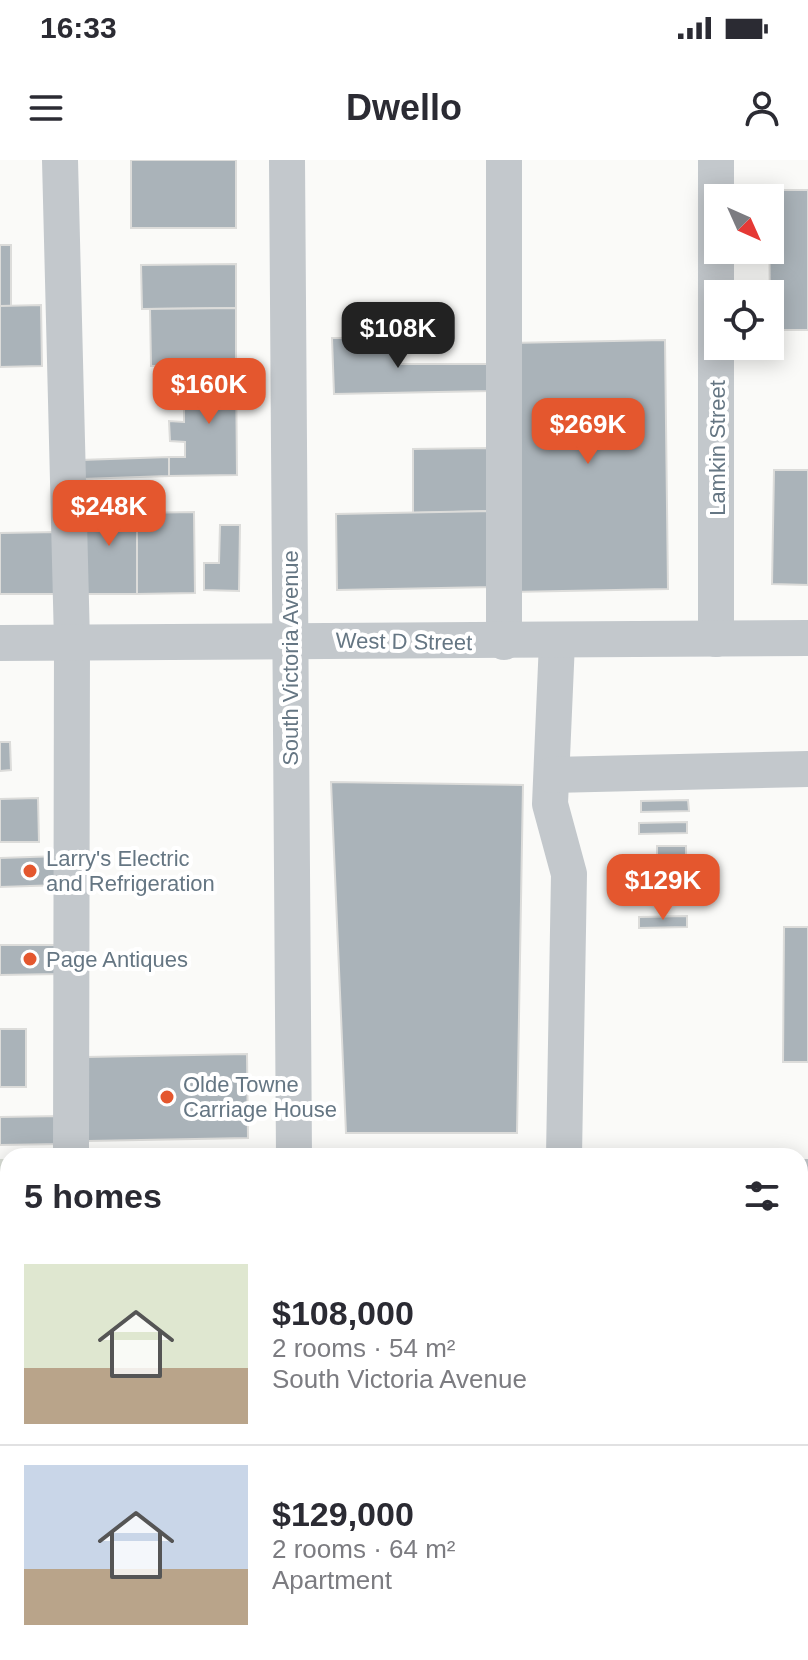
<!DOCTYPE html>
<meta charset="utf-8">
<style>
:root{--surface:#fff;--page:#f2f2f3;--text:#2b2b33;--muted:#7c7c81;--line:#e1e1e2;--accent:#e4572e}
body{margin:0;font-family:Arial,sans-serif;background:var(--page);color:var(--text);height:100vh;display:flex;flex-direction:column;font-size:30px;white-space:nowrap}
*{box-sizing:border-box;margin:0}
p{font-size:26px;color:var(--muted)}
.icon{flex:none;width:44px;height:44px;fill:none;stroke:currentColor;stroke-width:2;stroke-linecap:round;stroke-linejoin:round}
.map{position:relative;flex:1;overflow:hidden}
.side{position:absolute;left:0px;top:988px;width:808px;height:512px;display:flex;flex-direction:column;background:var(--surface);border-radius:24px 24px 0 0;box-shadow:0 4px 20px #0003}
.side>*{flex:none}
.needle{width:52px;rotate:135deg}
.fabs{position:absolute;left:704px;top:24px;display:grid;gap:16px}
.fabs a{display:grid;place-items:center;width:80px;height:80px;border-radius:0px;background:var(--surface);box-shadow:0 4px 20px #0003;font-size:40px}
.price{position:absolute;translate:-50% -68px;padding:0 18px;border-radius:16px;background:var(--accent);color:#fff;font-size:26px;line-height:52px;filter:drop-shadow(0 2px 4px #0008)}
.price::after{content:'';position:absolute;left:50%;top:48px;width:24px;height:18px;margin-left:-12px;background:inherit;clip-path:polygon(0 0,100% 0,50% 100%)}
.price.active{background:#222;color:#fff}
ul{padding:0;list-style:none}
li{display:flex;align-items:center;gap:24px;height:200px;padding:0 24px}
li+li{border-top:2px solid var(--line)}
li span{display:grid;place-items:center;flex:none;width:224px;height:160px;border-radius:0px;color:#555}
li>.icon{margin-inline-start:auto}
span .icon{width:96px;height:96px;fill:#fffc;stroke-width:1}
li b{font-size:34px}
h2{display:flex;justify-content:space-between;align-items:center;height:96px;padding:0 24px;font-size:34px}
.status{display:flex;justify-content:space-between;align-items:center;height:56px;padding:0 40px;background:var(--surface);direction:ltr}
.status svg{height:22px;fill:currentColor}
header{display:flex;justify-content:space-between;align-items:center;height:104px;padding:0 24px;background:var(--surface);font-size:36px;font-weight:700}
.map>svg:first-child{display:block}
</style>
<div class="status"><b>16:33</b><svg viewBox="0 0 49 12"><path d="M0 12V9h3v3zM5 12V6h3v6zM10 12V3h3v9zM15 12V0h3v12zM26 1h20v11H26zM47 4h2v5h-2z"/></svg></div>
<header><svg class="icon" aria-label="menu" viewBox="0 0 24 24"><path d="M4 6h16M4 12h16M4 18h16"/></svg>Dwello<svg class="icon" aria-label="person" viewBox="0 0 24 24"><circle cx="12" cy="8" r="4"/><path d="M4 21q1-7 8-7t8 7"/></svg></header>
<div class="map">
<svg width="808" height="1500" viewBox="0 0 808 1500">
<rect width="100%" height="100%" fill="#fafaf8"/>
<!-- green -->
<g fill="#dadfd7">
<rect x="0" y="999" width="8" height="230"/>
<polygon points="800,1065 808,1065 808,1288 800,1293"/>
</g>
<!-- water -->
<polygon fill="#bbc7cb" points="800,1133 808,1134 808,1282 800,1286"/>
<!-- building -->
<g fill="#aab3b9" stroke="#dcdcda" stroke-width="2">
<rect x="131" y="0" width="105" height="68"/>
<polygon points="769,30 808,30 808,170 770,170"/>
<rect x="0" y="85" width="11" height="61"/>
<polygon points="236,104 236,148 142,149 141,105"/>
<polygon points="41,145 42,206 0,207 0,146"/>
<polygon points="236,148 236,205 151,206 150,149"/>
<polygon points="332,178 401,178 401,204 490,204 490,231 334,234"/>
<polygon points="665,180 668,429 511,432 508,183"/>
<polygon points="194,205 236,205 237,315 169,316 169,297 185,297 185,282 170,281 169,261 184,262 184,249 195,249"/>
<polygon points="491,288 492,351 413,353 413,289"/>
<polygon points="169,297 169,316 81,319 80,300"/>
<polygon points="774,310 808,310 808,425 772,424"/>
<polygon points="137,342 137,434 82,434 81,344"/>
<polygon points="492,351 493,427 337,430 336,354"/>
<polygon points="194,352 195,433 137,434 137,353"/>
<polygon points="220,365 240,365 239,431 204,430 204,403 219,403"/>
<polygon points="58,372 58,434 0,434 0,373"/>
<polygon points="0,582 10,582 11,610 0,611"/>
<polygon points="331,622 523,625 517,973 346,973"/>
<polygon points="38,638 39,682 0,682 0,639"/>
<polygon points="688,640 689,651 641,652 641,641"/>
<polygon points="687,662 687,673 639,674 639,663"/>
<rect x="657" y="686" width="29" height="11"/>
<polygon points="60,696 61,725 0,727 0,698"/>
<polygon points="687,708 687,719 640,720 640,709"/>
<polygon points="687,732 687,743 640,744 639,733"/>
<polygon points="687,756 687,767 639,768 639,757"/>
<polygon points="784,767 808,767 808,902 783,902"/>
<polygon points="0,785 60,785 58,814 0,815"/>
<rect x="0" y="869" width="26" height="58"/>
<polygon points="247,894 248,978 88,981 86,897"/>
<polygon points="62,956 62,984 0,985 0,957"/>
<rect x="0" y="1140" width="8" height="81"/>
<rect x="0" y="1316" width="8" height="45"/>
<rect x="800" y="1342" width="8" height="52"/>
<polygon points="8,1384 8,1438 0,1446 0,1393"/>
<polygon points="8,1450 8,1492 91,1492 88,1496 92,1500 0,1500 0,1459"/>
<polygon points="386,1492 516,1492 524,1500 378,1500"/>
</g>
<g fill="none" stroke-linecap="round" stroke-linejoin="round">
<!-- minor -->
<g stroke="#c3c8cc" stroke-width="36">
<polyline points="60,0 72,482 71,996"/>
<polyline points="287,0 294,996"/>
<polyline points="716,479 716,0"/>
<polyline points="504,482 504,0"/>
<polyline points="557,482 550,644 569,714 564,996"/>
<polyline points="0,483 808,478"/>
<polyline points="552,615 808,609"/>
<polyline points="800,1017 808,1017"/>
<polyline points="573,1492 582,1500"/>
<polyline points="293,1500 293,1492"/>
<polyline points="373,1500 381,1492"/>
</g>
</g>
<!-- markers -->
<g fill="#e4572e" stroke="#fff" stroke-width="3">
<circle cx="30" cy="711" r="8"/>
<circle cx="30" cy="799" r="8"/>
<circle cx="167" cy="937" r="8"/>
</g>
<g text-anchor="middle" stroke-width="8" stroke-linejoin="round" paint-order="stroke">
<!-- street labels -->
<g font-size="22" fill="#657683" stroke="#fff">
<text transform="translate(717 288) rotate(-90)" y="8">Lamkin Street</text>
<text transform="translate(404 481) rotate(1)" y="8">West D Street</text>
<text transform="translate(290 498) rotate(-90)" y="8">South Victoria Avenue</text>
</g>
<!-- poi labels -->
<g font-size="22" fill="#657683" stroke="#fff" text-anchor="start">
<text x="46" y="706">Larry's Electric<tspan x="46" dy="25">and Refrigeration</tspan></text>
<text x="46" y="807">Page Antiques</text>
<text x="183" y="932">Olde Towne<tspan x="183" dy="25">Carriage House</tspan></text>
</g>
</g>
</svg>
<div class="fabs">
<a><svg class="needle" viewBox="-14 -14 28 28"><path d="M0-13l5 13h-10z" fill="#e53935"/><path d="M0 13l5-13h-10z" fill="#7c7c81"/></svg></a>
<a><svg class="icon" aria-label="locate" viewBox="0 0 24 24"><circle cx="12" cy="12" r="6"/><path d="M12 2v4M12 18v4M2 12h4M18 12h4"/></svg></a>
</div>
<b class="price active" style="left:398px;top:210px">$108K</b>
<b class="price" style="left:209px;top:266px">$160K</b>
<b class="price" style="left:588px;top:306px">$269K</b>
<b class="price" style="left:109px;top:388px">$248K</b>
<b class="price" style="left:663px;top:762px">$129K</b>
<section class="side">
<h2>5 homes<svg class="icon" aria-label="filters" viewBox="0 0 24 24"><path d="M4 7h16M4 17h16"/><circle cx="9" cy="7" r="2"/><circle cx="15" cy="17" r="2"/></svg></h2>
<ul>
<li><span style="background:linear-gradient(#dfe7d0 65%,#b9a48a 0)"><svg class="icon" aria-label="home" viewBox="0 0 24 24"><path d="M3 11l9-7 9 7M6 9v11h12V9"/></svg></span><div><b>$108,000</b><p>2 rooms · 54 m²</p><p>South Victoria Avenue</p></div></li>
<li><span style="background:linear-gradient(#c9d6e8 65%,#b9a48a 0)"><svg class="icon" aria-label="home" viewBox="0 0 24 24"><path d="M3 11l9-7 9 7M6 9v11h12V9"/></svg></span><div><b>$129,000</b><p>2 rooms · 64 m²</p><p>Apartment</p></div></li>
</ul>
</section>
</div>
